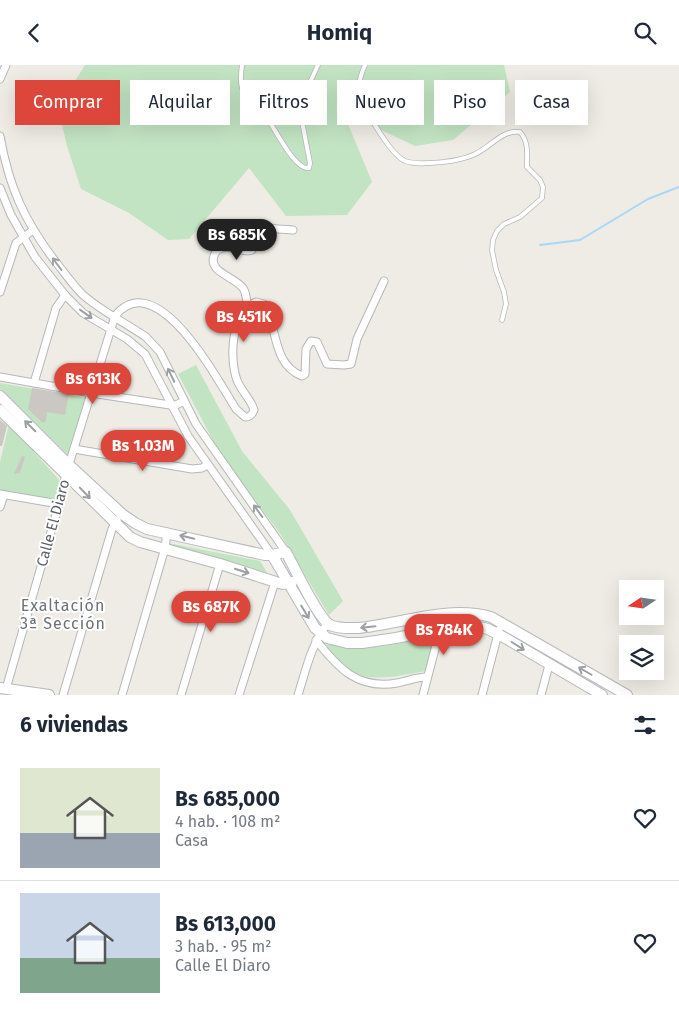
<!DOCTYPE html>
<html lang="es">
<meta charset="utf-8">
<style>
:root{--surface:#fff;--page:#f2f2f3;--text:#1f2937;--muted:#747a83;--line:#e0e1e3;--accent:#dd473b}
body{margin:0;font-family:"Fira Sans",sans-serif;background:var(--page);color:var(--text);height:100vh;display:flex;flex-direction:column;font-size:19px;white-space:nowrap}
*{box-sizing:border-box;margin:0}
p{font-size:16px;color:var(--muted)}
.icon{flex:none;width:28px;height:28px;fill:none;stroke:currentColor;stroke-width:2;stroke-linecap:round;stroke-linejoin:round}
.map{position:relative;height:630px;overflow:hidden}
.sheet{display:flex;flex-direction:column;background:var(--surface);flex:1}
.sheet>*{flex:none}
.top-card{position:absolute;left:15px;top:15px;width:650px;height:45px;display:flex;gap:10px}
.needle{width:32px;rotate:257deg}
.tools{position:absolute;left:619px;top:515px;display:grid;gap:10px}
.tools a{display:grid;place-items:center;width:45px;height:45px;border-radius:0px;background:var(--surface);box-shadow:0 5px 20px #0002;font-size:25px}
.price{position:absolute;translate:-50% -42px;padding:0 11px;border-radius:18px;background:var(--accent);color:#fff;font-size:16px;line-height:32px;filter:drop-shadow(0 1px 2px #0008)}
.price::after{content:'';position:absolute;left:50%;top:30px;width:15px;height:11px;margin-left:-8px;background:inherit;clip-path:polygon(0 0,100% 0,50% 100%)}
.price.selected{background:#222;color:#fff}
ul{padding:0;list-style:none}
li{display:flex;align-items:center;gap:15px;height:125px;padding:0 20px}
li+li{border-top:1px solid var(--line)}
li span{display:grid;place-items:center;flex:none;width:140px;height:100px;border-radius:0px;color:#555}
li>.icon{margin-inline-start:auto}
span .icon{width:60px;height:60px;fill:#fffc;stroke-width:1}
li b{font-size:21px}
h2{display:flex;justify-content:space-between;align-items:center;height:60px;padding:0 20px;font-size:21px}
.pill{padding:0 18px;border-radius:0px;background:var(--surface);box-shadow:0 5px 20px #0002;font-size:18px;line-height:45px}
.pill.selected{background:var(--accent);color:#fff}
header{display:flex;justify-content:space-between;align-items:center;height:65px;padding:0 20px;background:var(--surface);font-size:22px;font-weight:700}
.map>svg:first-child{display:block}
</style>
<header><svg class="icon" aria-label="back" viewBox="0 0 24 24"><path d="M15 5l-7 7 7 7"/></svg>Homiq<svg class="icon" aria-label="search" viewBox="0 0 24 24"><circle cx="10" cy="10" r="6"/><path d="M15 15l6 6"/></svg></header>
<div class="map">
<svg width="679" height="630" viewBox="0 0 679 630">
<rect width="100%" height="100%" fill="#eeece4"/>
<!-- green -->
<g fill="#c3e4c3">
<polygon points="85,0 504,0 510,27 453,75 415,81 343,47 372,117 347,150 286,151 249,103 189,174 168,175 129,148 81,124 67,81 58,43"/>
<polygon points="196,300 242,386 290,445 343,536 329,550 281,470 219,387 178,309"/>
<polygon points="0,318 87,333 69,391 0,324"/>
<polygon points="9,359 62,418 57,434 54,436 0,426 0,397"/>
<polygon points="168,478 260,496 271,514 168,483"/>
<path d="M434,572L427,606C385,613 351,624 326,579L355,584L385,581Z"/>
</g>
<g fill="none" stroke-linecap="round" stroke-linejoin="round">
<!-- stream -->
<polyline stroke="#a9d7f9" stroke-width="2" points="540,180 580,175 648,134 679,122"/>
</g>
<!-- building -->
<g fill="#cbc8c4">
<polygon points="32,323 69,329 65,350 47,347 46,356 43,358 28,344"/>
<polygon points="0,355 7,361 2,381 0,381"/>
<polygon points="22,391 25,392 20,408 14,409"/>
</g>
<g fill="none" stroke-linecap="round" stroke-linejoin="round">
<!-- lane casing -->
<g stroke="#b5b7ba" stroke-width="5.5">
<g id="lane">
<path d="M242,0C241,7 240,16 242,23C246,34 256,41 264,49C274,60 294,106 309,103L310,98L301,51V37L318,0"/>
<path d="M365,0C362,7 359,14 359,22C359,38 390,89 405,96C416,100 431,98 443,97C452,96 464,94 473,90C489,84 502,64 520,67C529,77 527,90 527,102L540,115L543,122L542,133L520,152L504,159L497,166L493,175L492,185L496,205L504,227L506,239L502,255"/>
</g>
</g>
<!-- street casing -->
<g stroke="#b5b7ba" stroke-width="9">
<g id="street">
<polyline points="0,14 6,0"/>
<path d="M0,71C9,122 24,155 55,196C64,207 72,219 82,229C98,244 127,259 146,272L160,287L196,359L286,487"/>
<polyline points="0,123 11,150 35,192 65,230 83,248 127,274 145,289 188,371 272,490"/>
<polyline points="0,227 16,178 33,165"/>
<path d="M248,242C246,236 247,229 243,223C235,212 208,207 214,191C215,187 218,184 222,183C232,179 242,189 252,185L254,181L252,175L237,170L235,167V163L238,161L293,165"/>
<polyline points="0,312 91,328 170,340 176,340 184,336"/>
<polyline points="34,318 56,243 65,230"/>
<polyline points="74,384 192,404 202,403 207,400"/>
<polyline points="0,429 59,439"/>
<polyline points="0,442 4,430"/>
<path d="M316,575C338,603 358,625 397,618C407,616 417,612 427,612"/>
<path d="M6,624L59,439L66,409L115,251C157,199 218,316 236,344L245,352C250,352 252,350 254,345C251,334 241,326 237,315C229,293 231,247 256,237L264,239C278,263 272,299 302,311L305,309L306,284L311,276L317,277L327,299L344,300L351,299L357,274L384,216"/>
<polyline points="63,630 112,464 117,455"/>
<polyline points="122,630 165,483 167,467"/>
<polyline points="181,630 220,499"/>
<polyline points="239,630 275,517"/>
<path d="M298,630C306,605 311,579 328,558"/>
<polyline points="423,630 440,565 439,550"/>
<polyline points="482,630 499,565"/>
<polyline points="541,630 549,600"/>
</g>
</g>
<!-- secondary casing -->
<g stroke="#b6b9bd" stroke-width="12">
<g id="secondary">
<path d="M0,331L69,400L122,449L135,458L147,464L265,490H272L286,487C294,502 318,553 330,560C338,564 349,563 358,563C401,559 447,540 491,552L627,630"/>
<polyline points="0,345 130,472 140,477 220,499 279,518 284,519 292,517"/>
<polyline points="272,490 315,563 327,573 347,578 362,578 396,573 455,561 479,562 488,564 507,574 602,630"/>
<polyline points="0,623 49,630"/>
</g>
</g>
<!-- lane -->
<use href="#lane" stroke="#fff" stroke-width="4"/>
<!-- street -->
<use href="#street" stroke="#fff" stroke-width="7"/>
<!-- secondary -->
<use href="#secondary" stroke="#fff" stroke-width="10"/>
</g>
<!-- one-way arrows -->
<defs><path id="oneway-shaft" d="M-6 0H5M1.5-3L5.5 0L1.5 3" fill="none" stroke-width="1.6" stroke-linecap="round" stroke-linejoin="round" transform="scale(1.25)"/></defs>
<g stroke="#9da0a2">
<use href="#oneway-shaft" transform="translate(57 199) rotate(-127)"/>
<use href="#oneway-shaft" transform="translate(86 249) rotate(36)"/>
<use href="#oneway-shaft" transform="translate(171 310) rotate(-116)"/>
<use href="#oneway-shaft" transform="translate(30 361) rotate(-135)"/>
<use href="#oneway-shaft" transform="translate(85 428) rotate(46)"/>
<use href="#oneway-shaft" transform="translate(258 446) rotate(-126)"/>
<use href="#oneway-shaft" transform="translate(187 472) rotate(-167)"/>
<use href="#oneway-shaft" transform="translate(242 506) rotate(18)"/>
<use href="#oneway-shaft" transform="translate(305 547) rotate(59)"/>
<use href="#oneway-shaft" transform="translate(368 562) rotate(174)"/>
<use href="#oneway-shaft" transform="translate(518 581) rotate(32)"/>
<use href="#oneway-shaft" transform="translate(585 606) rotate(-150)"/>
</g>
<g text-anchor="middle" stroke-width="4" stroke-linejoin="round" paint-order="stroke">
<!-- street labels -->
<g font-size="15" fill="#5c6064" stroke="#fff">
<text transform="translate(53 458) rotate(-75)" y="5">Calle El Diaro</text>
</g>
<!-- neighbourhood labels -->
<g font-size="16" letter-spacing="1" fill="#6d7276" stroke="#fff">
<text x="63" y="546">Exaltación<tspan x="63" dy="18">3ª Sección</tspan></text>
</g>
</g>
</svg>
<div class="tools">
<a><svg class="needle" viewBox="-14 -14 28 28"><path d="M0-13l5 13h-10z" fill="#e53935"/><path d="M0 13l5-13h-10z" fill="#747a83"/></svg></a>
<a><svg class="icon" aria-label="layers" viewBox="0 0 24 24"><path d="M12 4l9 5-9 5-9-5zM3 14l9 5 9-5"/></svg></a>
</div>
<b class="price selected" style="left:237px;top:196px">Bs 685K</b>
<b class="price" style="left:244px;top:278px">Bs 451K</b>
<b class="price" style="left:93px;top:340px">Bs 613K</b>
<b class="price" style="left:143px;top:407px">Bs 1.03M</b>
<b class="price" style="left:211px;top:568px">Bs 687K</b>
<b class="price" style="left:444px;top:591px">Bs 784K</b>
<div class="top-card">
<a class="pill selected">Comprar</a>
<a class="pill">Alquilar</a>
<a class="pill">Filtros</a>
<a class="pill">Nuevo</a>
<a class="pill">Piso</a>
<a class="pill">Casa</a>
</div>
</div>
<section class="sheet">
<h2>6 viviendas<svg class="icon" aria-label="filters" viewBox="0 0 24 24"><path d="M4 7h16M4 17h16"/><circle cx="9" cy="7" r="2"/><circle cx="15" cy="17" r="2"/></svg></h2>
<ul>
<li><span style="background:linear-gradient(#dfe7d0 65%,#9aa5b1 0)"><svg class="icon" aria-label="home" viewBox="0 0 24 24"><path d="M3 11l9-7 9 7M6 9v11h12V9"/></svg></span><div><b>Bs 685,000</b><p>4 hab. · 108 m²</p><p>Casa</p></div><svg class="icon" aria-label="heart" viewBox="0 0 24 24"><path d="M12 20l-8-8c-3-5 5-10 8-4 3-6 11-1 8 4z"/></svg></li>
<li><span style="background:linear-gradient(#c9d6e8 65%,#7fa58c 0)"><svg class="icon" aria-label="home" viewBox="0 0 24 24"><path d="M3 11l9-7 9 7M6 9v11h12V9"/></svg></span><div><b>Bs 613,000</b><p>3 hab. · 95 m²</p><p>Calle El Diaro</p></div><svg class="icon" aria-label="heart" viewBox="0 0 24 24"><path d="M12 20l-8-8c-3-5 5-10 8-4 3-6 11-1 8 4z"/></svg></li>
</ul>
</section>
